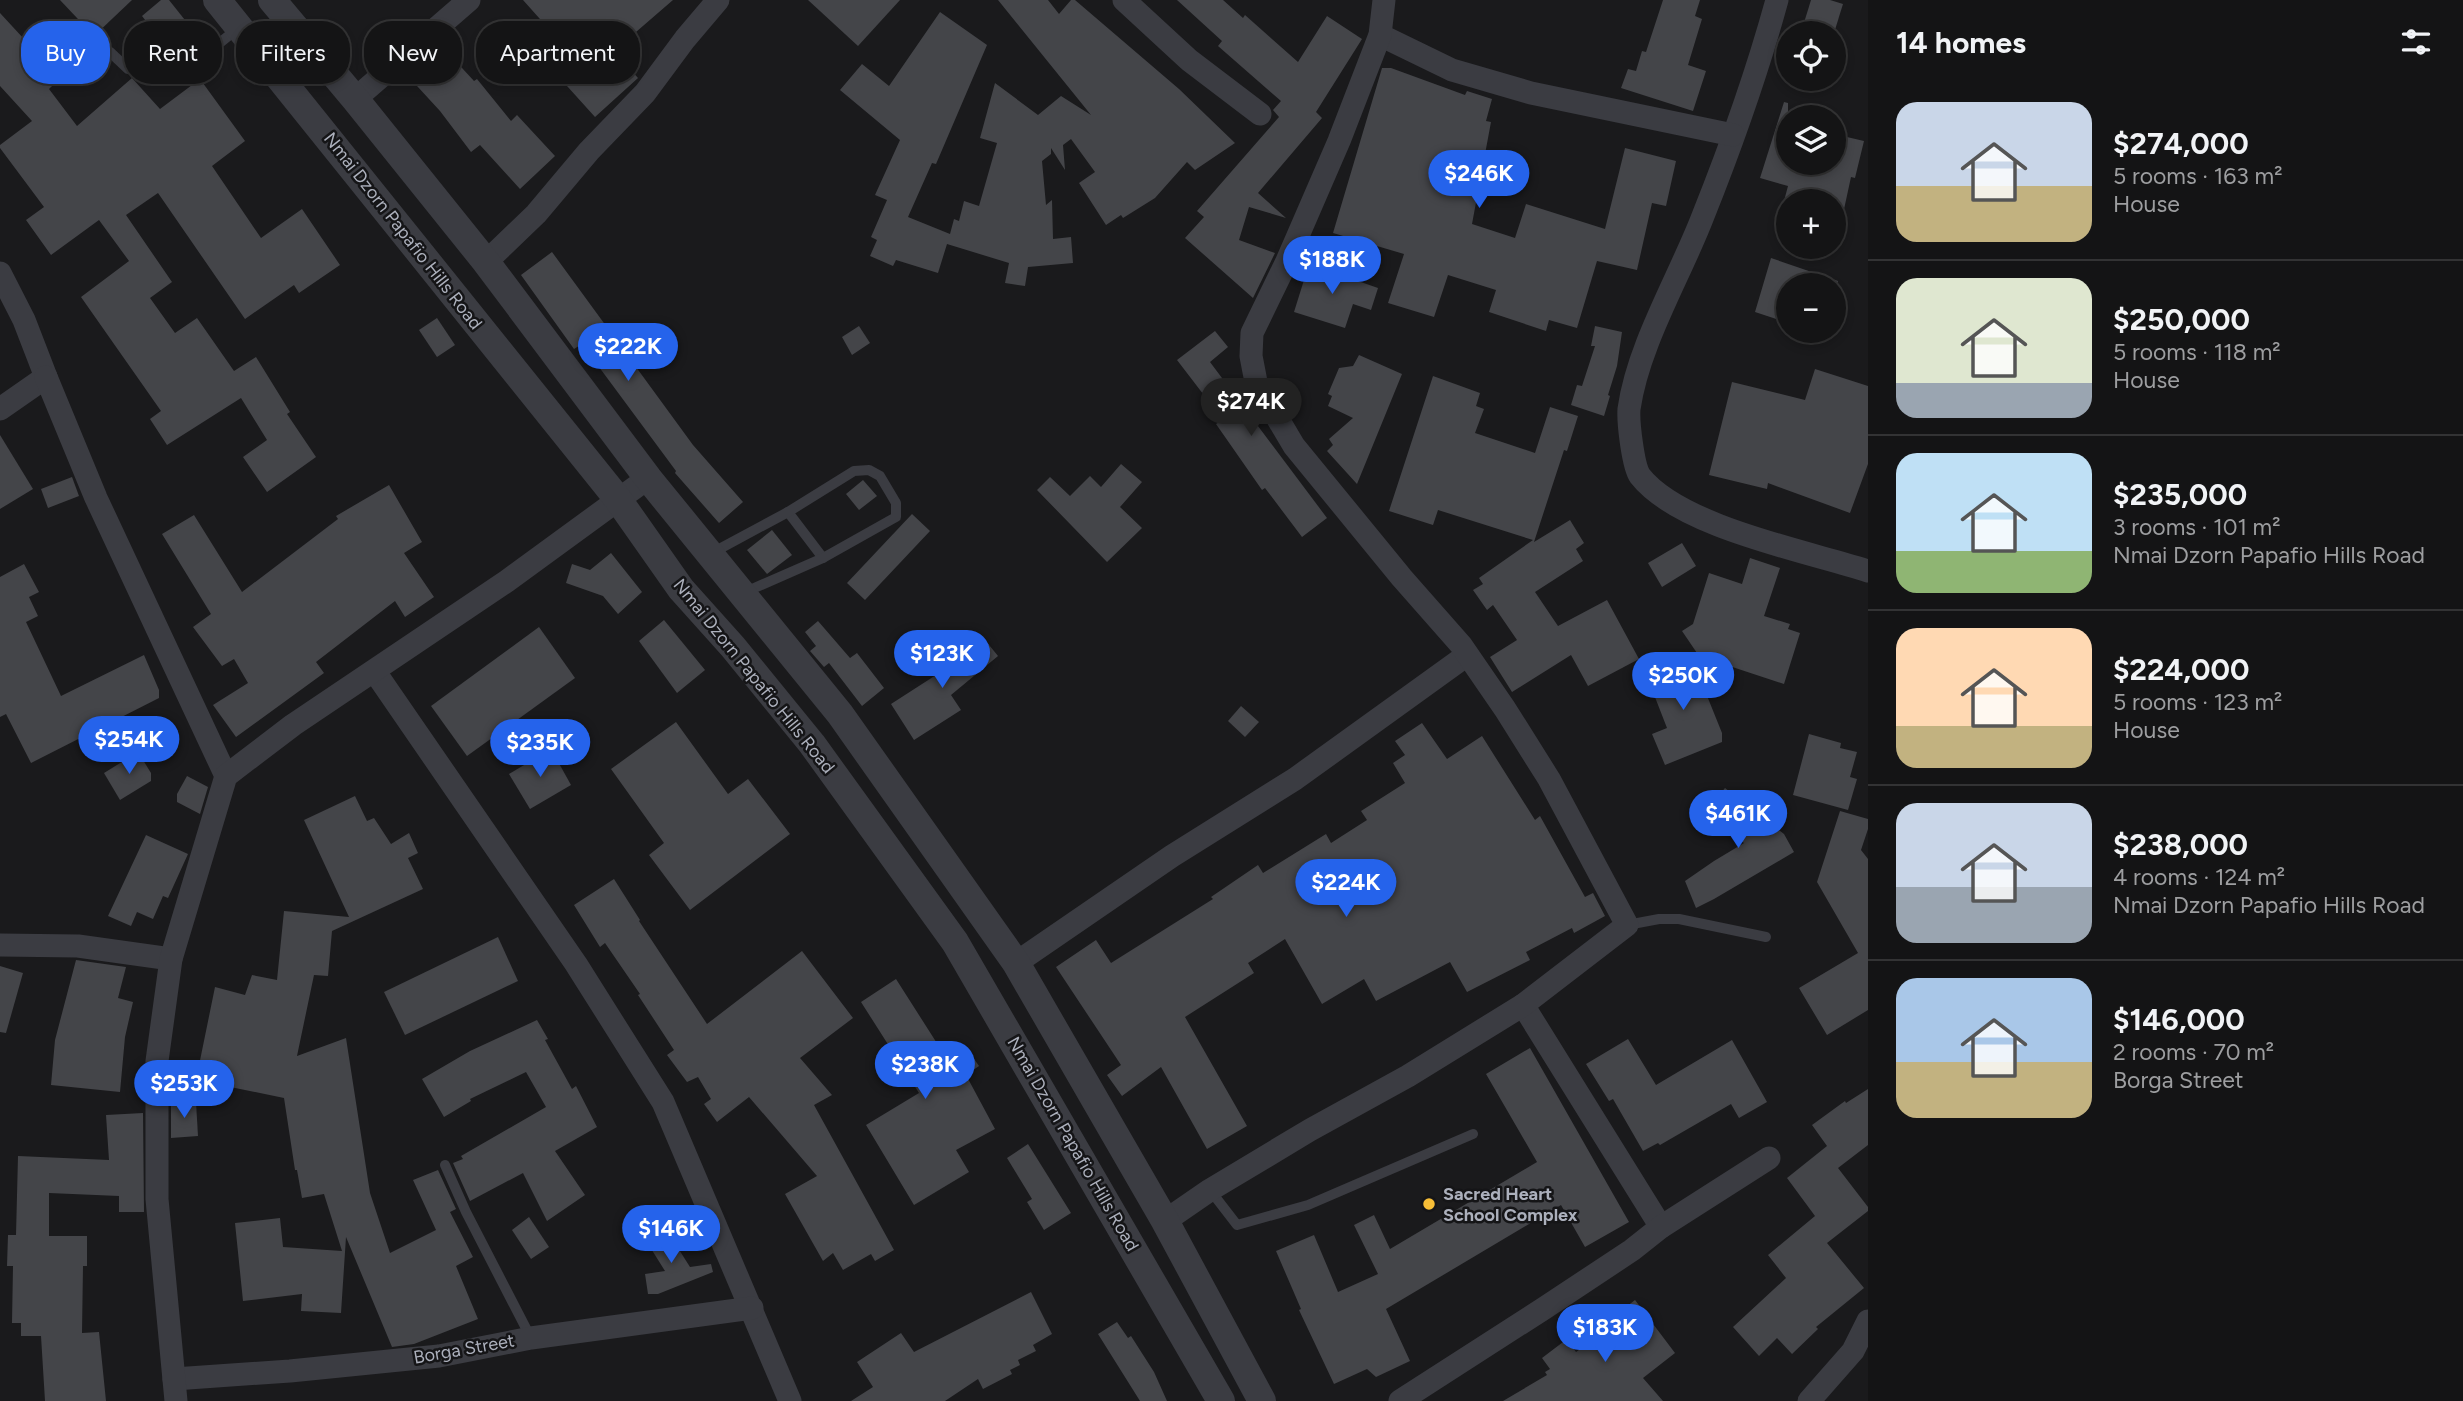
<!DOCTYPE html>
<meta charset="utf-8">
<style>
:root{--surface:#141415;--page:#212122;--text:#f1f3f6;--muted:#9d9ea0;--line:#333334;--accent:#2563eb}
body{margin:0;font-family:Figtree,sans-serif;background:var(--page);color:var(--text);height:100vh;display:flex;flex-direction:column;font-size:26px;white-space:nowrap}
*{box-sizing:border-box;margin:0}
p{font-size:23px;color:var(--muted)}
.icon{flex:none;width:38px;height:38px;fill:none;stroke:currentColor;stroke-width:2;stroke-linecap:round;stroke-linejoin:round}
.map{position:relative;flex:1;overflow:hidden}
.sheet{display:flex;flex-direction:column;background:var(--surface);width:595px}
.sheet>*{flex:none}
.hud{position:absolute;left:21px;top:21px;width:665px;height:63px;display:flex;gap:14px}
.fabs{position:absolute;left:1776px;top:21px;display:grid;gap:14px}
.fabs a{display:grid;place-items:center;width:70px;height:70px;border-radius:50%;background:var(--surface);box-shadow:0 4px 10px #0003,0 0 0 2px var(--line);font-size:35px}
.price{position:absolute;translate:-50% -60px;padding:0 16px;border-radius:24px;background:var(--accent);color:#fff;font-size:23px;line-height:46px;filter:drop-shadow(0 2px 4px #0008)}
.price::after{content:'';position:absolute;left:50%;top:42px;width:21px;height:16px;margin-left:-10px;background:inherit;clip-path:polygon(0 0,100% 0,50% 100%)}
.price.current{background:#222;color:#fff}
ul{padding:0;list-style:none}
li{display:flex;align-items:center;gap:21px;height:175px;padding:0 28px}
li+li{border-top:2px solid var(--line)}
li span{display:grid;place-items:center;flex:none;width:196px;height:140px;border-radius:21px;color:#555}
li>.icon{margin-inline-start:auto}
span .icon{width:84px;height:84px;fill:#fffc;stroke-width:1}
li b{font-size:30px}
h2{display:flex;justify-content:space-between;align-items:center;height:84px;padding:0 28px;font-size:30px}
.pill{padding:0 24px;border-radius:28px;background:var(--surface);box-shadow:0 4px 10px #0003,0 0 0 2px var(--line);font-size:24px;line-height:63px}
.pill.current{background:var(--accent);color:#fff}
main{display:flex;flex:1;min-height:0}
.map>svg:first-child{display:block}
</style>
<main>
<div class="map">
<svg width="1868" height="1401" viewBox="0 0 1868 1401">
<rect width="100%" height="100%" fill="#1a1a1c"/>
<!-- building -->
<g fill="#444549">
<polygon points="60,0 132,0 94,36"/>
<polygon points="161,0 169,0 204,44 178,62 142,16"/>
<polygon points="523,0 673,0 614,51 638,78 595,117 530,45 548,28"/>
<polygon points="808,0 900,0 858,46"/>
<polygon points="998,0 1048,0 1059,14 1071,0 1075,0 1179,89 1235,143 1195,170 1187,162 1155,198 1123,218 1121,215 1106,225 1079,183 1095,172 1071,139 1063,145 1065,170 1051,148 1051,154 1042,161 1046,205 1052,200 1053,239 1071,237 1073,263 1028,267 1025,286 1005,283 1009,263 947,244 938,273 896,260 893,266 870,256 877,240 871,237 887,200 875,195 900,140 840,90 862,64 889,86 940,12 987,45 936,164 932,163 908,217 950,234 954,219 959,221 964,201 979,206 997,143 980,138 995,83 1038,115 1061,96 1091,115"/>
<polygon points="1177,0 1223,0 1243,18 1245,15 1298,62 1327,16 1362,39 1316,112 1322,118 1258,193 1286,218 1249,207 1239,240 1275,253 1253,298 1185,238 1204,217 1197,211 1279,117 1273,110 1281,101 1218,46 1222,41"/>
<polygon points="1663,0 1700,0 1695,16 1702,19 1688,65 1706,71 1693,111 1621,88 1628,69 1636,71 1642,51 1646,52"/>
<polygon points="1811,0 1830,0 1843,4 1834,33 1803,26"/>
<polygon points="0,13 60,78 49,89 77,126 132,78 160,109 200,79 245,141 212,166 261,238 302,209 340,265 299,293 294,285 245,319 158,193 126,215 172,282 150,298 175,333 197,318 234,371 256,357 290,412 287,414 316,457 267,492 243,457 267,440 241,398 167,445 150,419 161,411 81,297 129,261 99,220 51,255 26,220 44,207 0,148 0,145 32,121 0,86"/>
<polygon points="440,44 474,81 477,79 511,121 517,115 555,156 520,189 480,145 471,152 440,111 406,74"/>
<polygon points="1382,68 1391,68 1465,95 1467,91 1492,99 1486,121 1491,122 1472,224 1515,238 1526,204 1605,229 1625,148 1676,161 1666,206 1652,203 1637,270 1597,261 1577,328 1549,320 1546,331 1489,312 1496,290 1448,275 1434,317 1388,303 1404,254 1333,233"/>
<polygon points="1784,102 1788,103 1788,163 1834,163 1834,134 1864,141 1855,178 1851,177 1843,214 1834,213 1834,201 1784,201 1788,186 1760,178"/>
<polygon points="552,252 693,445 743,502 719,523 675,473 676,471 582,344 574,349 521,275"/>
<polygon points="1771,258 1838,281 1837,285 1788,285 1788,323 1755,312"/>
<polygon points="1309,264 1378,288 1371,310 1353,304 1345,328 1294,312"/>
<polygon points="437,318 455,345 437,357 419,330"/>
<polygon points="859,326 870,343 852,355 842,337"/>
<polygon points="1595,326 1622,332 1617,366 1608,395 1610,396 1604,416 1571,405 1577,385 1582,386 1595,346 1591,346"/>
<polygon points="1215,331 1228,347 1210,362 1327,518 1302,537 1265,488 1262,490 1216,424 1223,420 1177,360"/>
<polygon points="1359,355 1402,374 1357,484 1327,451 1333,445 1329,439 1353,418 1328,406 1332,396 1328,394 1339,368 1353,366"/>
<polygon points="1815,369 1868,386 1868,464 1850,513 1768,483 1767,489 1709,475 1732,382 1805,400"/>
<polygon points="1433,376 1480,393 1476,406 1484,409 1475,433 1535,453 1550,407 1578,416 1567,451 1564,450 1534,542 1570,520 1584,543 1576,549 1583,561 1535,592 1558,626 1607,600 1639,659 1588,686 1571,655 1512,692 1490,657 1517,640 1493,605 1487,610 1473,590 1483,584 1479,578 1533,540 1438,510 1433,525 1389,511"/>
<polygon points="0,435 33,489 0,509"/>
<polygon points="1121,464 1142,482 1120,507 1142,528 1107,562 1037,490 1050,477 1070,496 1090,476 1101,487"/>
<polygon points="72,477 79,496 48,508 41,489"/>
<polygon points="863,480 877,496 859,510 846,494"/>
<polygon points="389,485 422,542 404,553 434,597 405,617 395,601 316,662 324,673 236,737 213,705 248,683 234,659 222,666 193,627 211,614 162,534 194,515 242,592 338,519 336,516"/>
<polygon points="912,514 930,531 865,600 847,583"/>
<polygon points="772,530 792,555 767,574 747,550"/>
<polygon points="1682,543 1696,566 1662,587 1648,563"/>
<polygon points="611,553 642,592 618,614 603,596 566,583 572,564 590,570"/>
<polygon points="1750,558 1780,568 1764,616 1790,624 1788,629 1800,633 1784,684 1699,656 1682,631 1693,624 1709,573 1742,584"/>
<polygon points="24,564 39,592 29,597 38,616 26,622 61,696 144,655 159,690 159,698 31,763 6,714 0,717 0,577"/>
<polygon points="664,620 705,670 677,693 639,641"/>
<polygon points="818,621 850,658 857,653 884,688 862,706 829,663 824,667 810,651 816,646 805,632"/>
<polygon points="539,627 575,678 467,756 431,706"/>
<polygon points="981,635 998,656 951,695 961,710 914,740 891,704 950,666 948,663"/>
<polygon points="1691,656 1722,733 1722,742 1665,765 1652,734 1667,728 1646,674"/>
<polygon points="1241,706 1259,722 1245,737 1228,721"/>
<polygon points="676,722 728,794 748,779 790,834 690,910 649,855 664,843 611,769"/>
<polygon points="1422,723 1447,759 1482,736 1535,820 1540,816 1585,897 1593,893 1605,916 1574,933 1572,928 1526,952 1530,960 1467,992 1450,962 1376,1001 1364,979 1322,1004 1285,939 1248,963 1254,973 1185,1017 1247,1126 1207,1149 1161,1067 1122,1096 1107,1075 1121,1065 1056,967 1096,940 1111,963 1213,899 1211,897 1258,865 1263,873 1326,834 1331,843 1367,820 1361,811 1405,783 1393,763 1405,755 1395,741"/>
<polygon points="1809,734 1841,743 1840,748 1857,752 1850,777 1857,779 1848,810 1793,795"/>
<polygon points="551,749 571,785 530,809 509,774"/>
<polygon points="138,752 151,773 151,781 120,800 104,773"/>
<polygon points="187,776 208,787 200,814 177,802 177,794"/>
<polygon points="1725,788 1784,834 1794,852 1714,899 1696,908 1685,881 1714,861 1744,843 1705,812"/>
<polygon points="355,796 367,821 374,818 391,844 409,833 418,853 408,858 423,889 332,931 328,976 314,975 297,1056 346,1038 370,1193 390,1253 436,1230 413,1180 438,1170 456,1209 450,1212 473,1257 456,1266 478,1319 414,1344 392,1347 346,1237 341,1313 301,1311 302,1294 243,1301 235,1223 280,1218 283,1247 342,1251 324,1194 302,1198 297,1170 295,1170 284,1098 196,1080 215,987 245,995 252,975 277,980 284,911 349,917 304,820"/>
<polygon points="1840,811 1868,819 1868,829 1861,850 1868,859 1868,1010 1827,1035 1799,988 1858,953 1817,882"/>
<polygon points="146,835 188,854 168,898 163,896 153,919 137,912 131,926 108,916"/>
<polygon points="614,879 640,920 639,921 707,1024 802,951 853,1018 800,1058 832,1095 814,1105 894,1250 875,1261 871,1254 843,1270 833,1253 823,1261 785,1194 817,1176 749,1097 717,1122 704,1104 711,1099 698,1077 687,1082 667,1055 674,1050 638,995 640,994 605,943 600,947 574,905"/>
<polygon points="498,937 518,981 405,1035 384,992"/>
<polygon points="76,960 126,967 118,998 133,1002 125,1037 120,1092 51,1085 55,1040"/>
<polygon points="0,966 23,973 6,1033 0,1032"/>
<polygon points="896,979 947,1059 965,1046 979,1066 966,1075 995,1129 956,1150 969,1172 914,1205 866,1125 919,1093 861,1002"/>
<polygon points="537,1020 548,1039 545,1040 572,1089 576,1086 597,1127 555,1151 585,1195 547,1221 523,1173 470,1201 453,1163 463,1159 461,1156 546,1107 526,1072 470,1099 471,1101 444,1117 422,1079 470,1051"/>
<polygon points="1628,1039 1656,1085 1732,1040 1767,1102 1739,1118 1731,1104 1660,1145 1658,1143 1643,1151 1613,1099 1609,1101 1586,1064"/>
<polygon points="1530,1048 1629,1222 1585,1247 1561,1205 1386,1309 1410,1361 1376,1377 1367,1369 1334,1384 1299,1310 1301,1309 1276,1251 1314,1235 1338,1292 1378,1274 1354,1225 1374,1215 1390,1249 1537,1162 1486,1074"/>
<polygon points="1868,1089 1868,1145 1838,1168 1868,1207 1868,1211 1827,1243 1864,1288 1816,1327 1818,1329 1792,1354 1777,1338 1759,1356 1733,1327 1786,1278 1768,1255 1815,1216 1787,1178 1827,1146 1812,1125 1845,1101 1846,1103"/>
<polygon points="196,1102 198,1136 171,1138 171,1104"/>
<polygon points="143,1113 144,1212 119,1212 119,1196 49,1193 49,1236 87,1236 87,1266 83,1266 82,1333 99,1332 106,1401 45,1401 41,1336 21,1336 21,1323 12,1323 13,1266 7,1266 8,1235 16,1235 18,1156 109,1160 106,1115"/>
<polygon points="1028,1144 1071,1213 1044,1230 1027,1202 1032,1199 1007,1158"/>
<polygon points="529,1217 549,1247 531,1259 512,1230"/>
<polygon points="664,1226 690,1267 711,1264 713,1272 658,1294 648,1294 645,1274 665,1271 645,1239"/>
<polygon points="1031,1292 1052,1334 1033,1345 1036,1351 1018,1360 1020,1365 1010,1370 1012,1374 983,1389 978,1379 945,1401 851,1401 873,1387 857,1362 901,1333 914,1352"/>
<polygon points="1635,1300 1675,1353 1643,1378 1663,1401 1503,1401 1547,1375 1545,1372 1550,1369 1542,1358 1567,1339 1576,1352 1608,1329 1604,1324"/>
<polygon points="1117,1322 1128,1338 1131,1336 1154,1372 1167,1401 1140,1401 1098,1334"/>
</g>
<g fill="none" stroke-linecap="round" stroke-linejoin="round">
<!-- service -->
<g stroke="#3b3c42" stroke-width="10">
<polyline points="110,52 128,69 152,75 174,73 201,58 237,29"/>
<polyline points="788,512 823,558"/>
<polyline points="710,554 788,512 854,471 869,470 880,476 896,503 896,517 823,558 743,593"/>
<polyline points="1627,925 1659,919 1679,919 1766,937"/>
<polyline points="445,1165 466,1212 531,1338"/>
<polyline points="1210,1190 1237,1225 1308,1205 1473,1134"/>
</g>
<!-- minor -->
<g stroke="#3b3c42" stroke-width="23">
<polyline points="1124,0 1189,60 1260,114"/>
<path d="M1777,0C1757,73 1731,146 1703,216C1680,276 1638,345 1629,409C1628,422 1633,466 1640,476C1680,527 1806,551 1868,571"/>
<polyline points="1380,35 1452,70 1531,93 1733,135"/>
<polyline points="355,99 469,0"/>
<polyline points="486,262 536,214 589,151 645,93 685,39 718,0"/>
<polyline points="0,273 24,320 46,377 0,409"/>
<polyline points="46,377 96,498 226,776"/>
<polyline points="375,672 576,964 663,1102 790,1401"/>
<polyline points="0,945 78,946 171,959"/>
<polyline points="1016,963 1172,856 1295,779 1467,655"/>
<polyline points="1523,1005 1661,1227"/>
<polyline points="1165,1221 1210,1190 1310,1130 1408,1076 1523,1005 1627,925 1549,779 1505,709 1461,645 1402,578 1294,446 1256,382 1251,356 1252,333 1287,261 1339,141 1380,35 1384,0"/>
<polyline points="174,1379 290,1371 439,1356 531,1338 752,1308"/>
<polyline points="176,1401 157,1199 157,1061 171,959 226,776 293,725 507,581 648,478"/>
<polyline points="1400,1401 1543,1309 1632,1250 1661,1227 1769,1158"/>
<polyline points="1809,1401 1853,1351 1868,1321"/>
</g>
<!-- tertiary -->
<g stroke="#3b3c42" stroke-width="28">
<polyline points="217,0 617,498 681,589 733,647 812,744 955,942 1221,1401"/>
<polyline points="272,0 355,99 486,262 648,478 840,714 1016,963 1165,1221 1262,1401"/>
</g>
</g>
<!-- markers -->
<circle fill="#f7be37" stroke="#151517" stroke-width="2.5" cx="1429" cy="1204" r="7"/>
<g text-anchor="middle" stroke-width="5" stroke-linejoin="round" paint-order="stroke">
<!-- street labels -->
<g font-size="18" fill="#acb0bc" stroke="#151517">
<text transform="translate(403 231) rotate(52)" y="6">Nmai Dzorn Papafio Hills Road</text>
<text transform="translate(754 676) rotate(51)" y="6">Nmai Dzorn Papafio Hills Road</text>
<text transform="translate(1073 1144) rotate(60)" y="6">Nmai Dzorn Papafio Hills Road</text>
<text transform="translate(464 1349) rotate(-10)" y="6">Borga Street</text>
</g>
<!-- poi labels -->
<g font-size="18" font-weight="bold" fill="#acb0bc" stroke="#151517" text-anchor="start">
<text x="1443" y="1200">Sacred Heart<tspan x="1443" dy="21">School Complex</tspan></text>
</g>
</g>
</svg>
<div class="fabs">
<a><svg class="icon" aria-label="locate" viewBox="0 0 24 24"><circle cx="12" cy="12" r="6"/><path d="M12 2v4M12 18v4M2 12h4M18 12h4"/></svg></a>
<a><svg class="icon" aria-label="layers" viewBox="0 0 24 24"><path d="M12 4l9 5-9 5-9-5zM3 14l9 5 9-5"/></svg></a>
<a>+</a>
<a>−</a>
</div>
<b class="price" style="left:1479px;top:210px">$246K</b>
<b class="price" style="left:1332px;top:296px">$188K</b>
<b class="price" style="left:628px;top:383px">$222K</b>
<b class="price current" style="left:1251px;top:438px">$274K</b>
<b class="price" style="left:942px;top:690px">$123K</b>
<b class="price" style="left:1683px;top:712px">$250K</b>
<b class="price" style="left:129px;top:776px">$254K</b>
<b class="price" style="left:540px;top:779px">$235K</b>
<b class="price" style="left:1738px;top:850px">$461K</b>
<b class="price" style="left:1346px;top:919px">$224K</b>
<b class="price" style="left:925px;top:1101px">$238K</b>
<b class="price" style="left:184px;top:1120px">$253K</b>
<b class="price" style="left:671px;top:1265px">$146K</b>
<b class="price" style="left:1605px;top:1364px">$183K</b>
<div class="hud">
<a class="pill current">Buy</a>
<a class="pill">Rent</a>
<a class="pill">Filters</a>
<a class="pill">New</a>
<a class="pill">Apartment</a>
</div>
</div>
<section class="sheet">
<h2>14 homes<svg class="icon" aria-label="filters" viewBox="0 0 24 24"><path d="M4 7h16M4 17h16"/><circle cx="9" cy="7" r="2"/><circle cx="15" cy="17" r="2"/></svg></h2>
<ul>
<li><span style="background:linear-gradient(#c9d6e8 60%,#c2b280 0)"><svg class="icon" aria-label="home" viewBox="0 0 24 24"><path d="M3 11l9-7 9 7M6 9v11h12V9"/></svg></span><div><b>$274,000</b><p>5 rooms · 163 m²</p><p>House</p></div></li>
<li><span style="background:linear-gradient(#dfe7d0 75%,#9aa5b1 0)"><svg class="icon" aria-label="home" viewBox="0 0 24 24"><path d="M3 11l9-7 9 7M6 9v11h12V9"/></svg></span><div><b>$250,000</b><p>5 rooms · 118 m²</p><p>House</p></div></li>
<li><span style="background:linear-gradient(#bfe0f5 70%,#8fb573 0)"><svg class="icon" aria-label="home" viewBox="0 0 24 24"><path d="M3 11l9-7 9 7M6 9v11h12V9"/></svg></span><div><b>$235,000</b><p>3 rooms · 101 m²</p><p>Nmai Dzorn Papafio Hills Road</p></div></li>
<li><span style="background:linear-gradient(#ffd9b3 70%,#c2b280 0)"><svg class="icon" aria-label="home" viewBox="0 0 24 24"><path d="M3 11l9-7 9 7M6 9v11h12V9"/></svg></span><div><b>$224,000</b><p>5 rooms · 123 m²</p><p>House</p></div></li>
<li><span style="background:linear-gradient(#c9d6e8 60%,#9aa5b1 0)"><svg class="icon" aria-label="home" viewBox="0 0 24 24"><path d="M3 11l9-7 9 7M6 9v11h12V9"/></svg></span><div><b>$238,000</b><p>4 rooms · 124 m²</p><p>Nmai Dzorn Papafio Hills Road</p></div></li>
<li><span style="background:linear-gradient(#a9c7e8 60%,#c2b280 0)"><svg class="icon" aria-label="home" viewBox="0 0 24 24"><path d="M3 11l9-7 9 7M6 9v11h12V9"/></svg></span><div><b>$146,000</b><p>2 rooms · 70 m²</p><p>Borga Street</p></div></li>
</ul>
</section>
</main>
